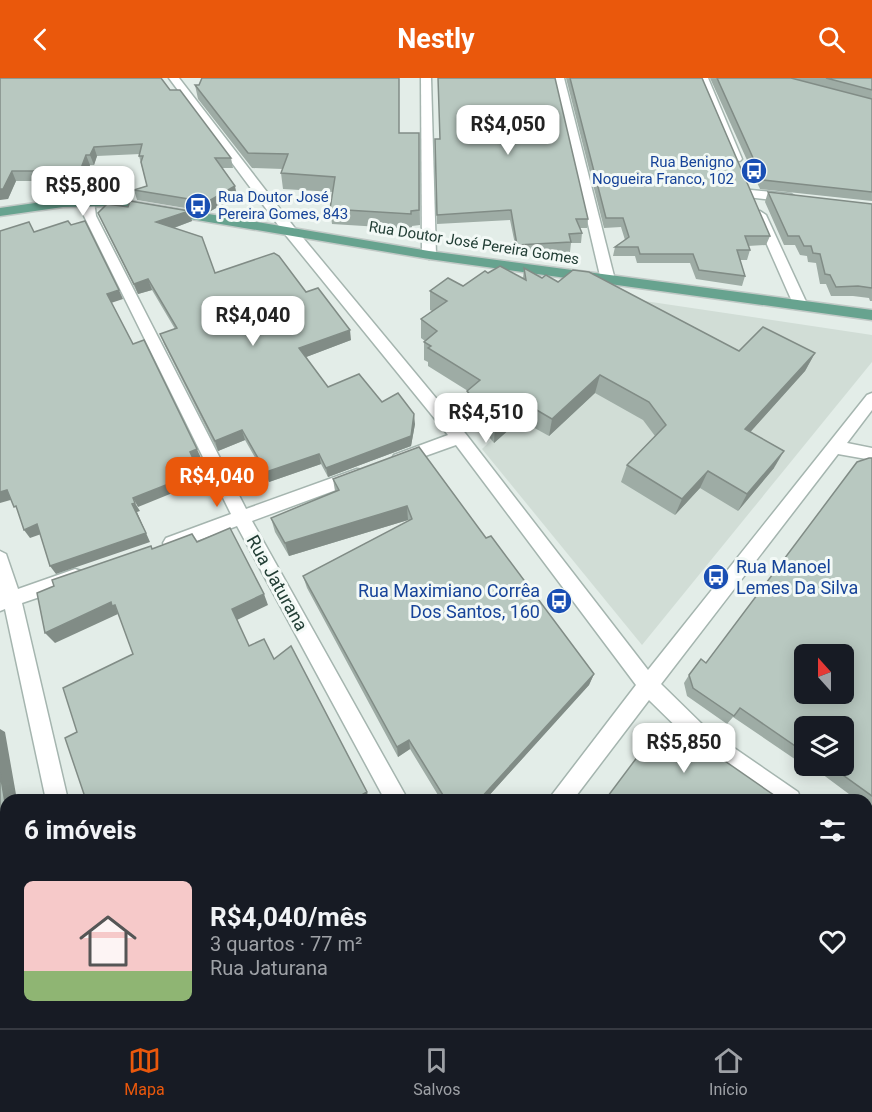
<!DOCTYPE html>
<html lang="pt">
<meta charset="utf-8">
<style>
:root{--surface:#171b24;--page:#20242c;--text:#f1f3f6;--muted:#9ea1a6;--line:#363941;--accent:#ea580c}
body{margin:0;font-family:Roboto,sans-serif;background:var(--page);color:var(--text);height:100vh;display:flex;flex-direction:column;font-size:22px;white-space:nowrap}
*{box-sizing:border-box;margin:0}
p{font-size:20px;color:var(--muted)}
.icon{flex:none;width:33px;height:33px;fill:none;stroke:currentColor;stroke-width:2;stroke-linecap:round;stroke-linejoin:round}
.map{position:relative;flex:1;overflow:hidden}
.side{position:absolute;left:0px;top:716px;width:873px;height:236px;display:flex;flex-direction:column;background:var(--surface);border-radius:18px 18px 0 0;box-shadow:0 3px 15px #0003}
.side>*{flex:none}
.needle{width:39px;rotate:339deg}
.tools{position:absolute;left:794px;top:566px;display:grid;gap:12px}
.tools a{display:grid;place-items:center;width:60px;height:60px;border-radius:9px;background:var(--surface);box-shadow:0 3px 15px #0003;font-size:30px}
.price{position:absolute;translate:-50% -51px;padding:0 14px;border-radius:12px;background:#fff;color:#222;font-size:20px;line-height:39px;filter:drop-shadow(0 2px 3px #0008)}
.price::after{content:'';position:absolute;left:50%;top:36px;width:18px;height:14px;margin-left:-9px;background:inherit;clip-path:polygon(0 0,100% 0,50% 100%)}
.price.current{background:var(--accent);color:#fff}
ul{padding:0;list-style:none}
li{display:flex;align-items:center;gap:18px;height:150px;padding:0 24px}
li span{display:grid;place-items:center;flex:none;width:168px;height:120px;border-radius:9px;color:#555}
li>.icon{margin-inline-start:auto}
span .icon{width:72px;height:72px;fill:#fffc;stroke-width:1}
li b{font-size:26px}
h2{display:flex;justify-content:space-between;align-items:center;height:72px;padding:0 24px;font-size:26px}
header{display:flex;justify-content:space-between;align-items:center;height:78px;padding:0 24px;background:var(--accent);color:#fff;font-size:27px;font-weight:700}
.dock{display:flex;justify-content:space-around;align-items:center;height:84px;border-top:2px solid var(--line);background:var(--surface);font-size:16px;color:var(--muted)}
.dock a{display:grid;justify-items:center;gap:3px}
.dock .current{color:var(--accent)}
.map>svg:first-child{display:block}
</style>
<header><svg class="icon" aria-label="back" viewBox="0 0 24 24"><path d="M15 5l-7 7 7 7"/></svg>Nestly<svg class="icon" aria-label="search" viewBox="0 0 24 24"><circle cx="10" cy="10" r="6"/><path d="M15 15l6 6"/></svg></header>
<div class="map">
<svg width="872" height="950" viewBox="0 0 872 950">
<rect width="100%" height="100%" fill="#e3ede8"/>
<!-- built -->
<polygon fill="#d1ddd6" points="638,222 872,257 872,284 642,567 482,371"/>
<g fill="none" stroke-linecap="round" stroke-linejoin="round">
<!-- minor casing -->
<g stroke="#a5b5af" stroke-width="3">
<g id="minor">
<polygon points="169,0 179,0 294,149 465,355 648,592 867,317 872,315 872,332 847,365 872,370 872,382 838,376 661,606 708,652 798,714 801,722 771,722 694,666 649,622 573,722 548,722 636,607 456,367 400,387 394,385 392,381 394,377 448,357 284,155"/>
<polygon points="421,0 431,0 436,177 429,181 422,177"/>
<polygon points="554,0 564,0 615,202 613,205 608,206 601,202"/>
<polygon points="698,0 708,0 742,81 740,83 730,81"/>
<polygon points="751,112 791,116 797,120 791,124 747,119 747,113"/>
<polygon points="88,119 94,123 96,138 246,431 357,391 363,392 365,397 363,402 252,443 408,722 385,722 237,448 172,472 166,470 163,465 166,460 231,436 84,138 82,123"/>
<polygon points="760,133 766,137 808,228 806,231 796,231 794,228 754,137"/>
<polygon points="0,473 6,476 18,511 75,491 81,493 84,499 81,505 22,525 68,722 46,722 5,531 0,533"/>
<polygon points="867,762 872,764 872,787 867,785"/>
<polygon points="872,884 872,916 867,918 867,886"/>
<polygon points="94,945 120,945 121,950 95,950"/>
<polygon points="366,945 394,945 392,950 364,950"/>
<polygon points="833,945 860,945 858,950 831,950"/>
</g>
</g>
<!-- major casing -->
<g stroke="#c1c9c6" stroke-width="3">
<polygon id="major" points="114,120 429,173 872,232 872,242 429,181 114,128 63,129 0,138 0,130 63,121"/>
</g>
<!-- minor -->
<use href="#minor" fill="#fff" fill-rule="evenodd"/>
<!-- major -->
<use href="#major" fill="#67a38f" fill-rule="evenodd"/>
</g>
<!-- wall -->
<g fill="#9eaca5">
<polygon points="0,0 170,12 231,80 233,90 222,90 237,118 209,134 137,122 134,112 147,108 139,78 140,76 97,78 94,87 90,87 84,103 16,103 8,121"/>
<polygon points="566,0 702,0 770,158 766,167 748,168 750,172 747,182 740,182 745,198 742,208 696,201 690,185 637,185 635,178 613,178 615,169 625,162 621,149 604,150"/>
<polygon points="710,0 872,0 872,123 760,111"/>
<polygon points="195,7 400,55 419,55 420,147 412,148 412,151 332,146 330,131 333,114 283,111 281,95 283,91 252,90 198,21"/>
<polygon points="435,61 440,61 588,141 587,150 580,150 582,155 581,165 571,165 570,174 517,176 510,142 437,146"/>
<polygon points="768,114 872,126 872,223 870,223 869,220 853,218 831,218 826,206 820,206 816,185 808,184 807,178 800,177 795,167 784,167 765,124"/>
<polygon points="128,129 189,133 192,143 174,150 215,195 306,214 351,262 306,279 328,309 382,324 415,346 411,368 328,399 321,386 269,404 245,362 218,373 164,266 160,256 175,251 152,212 138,216 103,146 98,135"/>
<polygon points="524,190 542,200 558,204 739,273 815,275 805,293 750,354 774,390 738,433 700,410 675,437 621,404 627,387 655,358 643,342 595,315 549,358 520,342 494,365 466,331 468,313 428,288 428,284 424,282 424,264 425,263 421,260 421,241 432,233 430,232 430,213 463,208 488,195 523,200"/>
<polygon points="872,380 872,733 867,729 867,722 857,722 810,687 843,687 804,648 804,687 807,687 805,688 733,639 727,646 687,618 684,605 689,597 706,585"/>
<polygon points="333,401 486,460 594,596 589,607 485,722 441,722 410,671 398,679 307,510 303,498 408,443 408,442 289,478 275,454 271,440 335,413"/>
</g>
<!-- shaded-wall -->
<g fill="#818c86">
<polygon points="94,69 97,78 94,87 90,77"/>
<polygon points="86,77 90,87 84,103 80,93"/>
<polygon points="12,93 16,103 8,121 0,122 0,111"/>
<polygon points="235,108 237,118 209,134 207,124"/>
<polygon points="189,133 192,143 160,155 156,144"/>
<polygon points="148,201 152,212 138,216 134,206"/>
<polygon points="119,212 123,221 111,225 107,216"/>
<polygon points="350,252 351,262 301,281 299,270"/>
<polygon points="815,275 805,293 737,369 745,351"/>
<polygon points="600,297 595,315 549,358 552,341"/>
<polygon points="523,324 520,342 494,365 495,347"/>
<polygon points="414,336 415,346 411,368 328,399 326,390"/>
<polygon points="242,352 245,362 218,373 215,363"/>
<polygon points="197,371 201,380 193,383 190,374"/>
<polygon points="784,373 774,390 738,433 747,416"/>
<polygon points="319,376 321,386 269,404 266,394"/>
<polygon points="708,393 700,410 675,437 682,421"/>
<polygon points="199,394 202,403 138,429 133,420"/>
<polygon points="7,412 14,421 0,425 0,414"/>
<polygon points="135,425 140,433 137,434 150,464 56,496 50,488"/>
<polygon points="407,428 408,442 289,478 285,465"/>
<polygon points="37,446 44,455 30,460 24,452"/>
<polygon points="264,516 268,527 237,542 232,531"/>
<polygon points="111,524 115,527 118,536 55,565 45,555"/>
<polygon points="594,596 589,607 485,722 479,722"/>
<polygon points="0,651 5,654 17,722 6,722 6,744 0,746"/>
<polygon points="409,662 410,671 398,679 397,669"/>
<polygon points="367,714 369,722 353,722"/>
<polygon points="0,771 6,809 6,825 0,822"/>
<polygon points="41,945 55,945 56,950 41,950"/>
<polygon points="328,945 332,945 328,950 323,950"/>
</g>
<!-- building -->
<g fill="#b8c8c0" stroke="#818c86" stroke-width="1.5" fill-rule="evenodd">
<polygon points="0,0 161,0 170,12 180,12 231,80 215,80 235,108 207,124 134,112 147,108 141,84 143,78 139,78 142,66 94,69 90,77 86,77 80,93 12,93 3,111 0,111"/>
<polygon points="202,0 399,0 399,55 419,55 419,132 411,133 411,136 330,131 335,99 281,95 288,76 248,75 195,7 199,7"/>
<polygon points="438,0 555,0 588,141 576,141 582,155 569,156 571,164 517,167 511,132 437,137 435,61 440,61"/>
<polygon points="570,0 702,0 770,158 745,158 750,172 737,172 745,198 699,192 693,176 640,176 638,169 615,169 629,159 623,140 606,140"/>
<polygon points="717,0 791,0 872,21 872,114 763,102"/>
<polygon points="826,0 872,0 872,12"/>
<polygon points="768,114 872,126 872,210 858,208 836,209 830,197 825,196 820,176 813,175 811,168 804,168 799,158 788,158"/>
<polygon points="130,123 189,133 156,144 202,159 215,195 274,175 279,178 306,214 318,210 350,252 299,270 328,309 359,296 382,324 398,315 414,336 411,358 326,390 319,376 266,394 242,352 215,363 160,256 177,250 148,201 134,206 98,135 107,126 128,129"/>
<polygon points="68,143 71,147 85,143 119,212 107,216 133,266 144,262 197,371 190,374 199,394 133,420 135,425 132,426 146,455 50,488 37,446 24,452 16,428 14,429 7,412 0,414 0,153 29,144 34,154"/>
<polygon points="500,188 526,202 524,190 542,200 546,197 558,204 573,192 589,194 739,273 763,249 815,275 745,351 784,373 747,416 708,393 682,421 627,387 666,347 649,324 600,297 552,341 523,324 495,347 467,313 480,302 428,270 431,268 424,264 437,253 421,241 447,223 430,213 448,200 463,208 485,193 488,195"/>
<polygon points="419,369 486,460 491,458 594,596 479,722 446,722 409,662 397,669 303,498 412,441 407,428 285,465 271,440 339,412 333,401"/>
<path d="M869,380H872V718L829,687H843V648H804V674L740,630L734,638L693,610L689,597L701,581L706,585L857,384ZM804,576H843V615H804Z"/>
<polygon points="230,450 264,516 232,531 249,568 264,561 274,581 291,568 367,714 353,722 86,722 65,660 77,654 63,610 133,576 115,527 112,528 111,524 45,555 37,515 54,508 52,502 151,468 152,471 192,456 197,464"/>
<polygon points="673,647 781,722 605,722 656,654"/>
<polygon points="0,695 6,730 0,732"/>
<polygon points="867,781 872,784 872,819 869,828 867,826"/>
<polygon points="6,814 6,945 41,945 41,950 0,950 0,817"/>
<polygon points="152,945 328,945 323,950 154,950"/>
<polygon points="439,945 775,945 779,948 780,945 817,945 815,950 436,950"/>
</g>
<!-- icons -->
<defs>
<g id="bus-disc" transform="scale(1.35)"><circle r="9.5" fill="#1a4fb4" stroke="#f3f9f6"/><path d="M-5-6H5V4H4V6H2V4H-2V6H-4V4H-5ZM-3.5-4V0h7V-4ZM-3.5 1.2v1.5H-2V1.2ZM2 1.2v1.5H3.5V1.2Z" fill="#fff"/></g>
</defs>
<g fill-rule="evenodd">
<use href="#bus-disc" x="754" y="93"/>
<use href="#bus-disc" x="198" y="128"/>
<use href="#bus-disc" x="716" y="499"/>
<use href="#bus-disc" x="559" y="523"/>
</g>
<g text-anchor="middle" stroke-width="6" stroke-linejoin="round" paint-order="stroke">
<!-- far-transit labels -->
<g font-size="15" fill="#164399" stroke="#f3f9f6" text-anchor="end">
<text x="734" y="89">Rua Benigno<tspan x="734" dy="17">Nogueira Franco, 102</tspan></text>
<text x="218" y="124" text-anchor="start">Rua Doutor José<tspan x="218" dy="17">Pereira Gomes, 843</tspan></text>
</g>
<!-- far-street labels -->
<g font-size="15" fill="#223e35" stroke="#f3f9f6">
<text transform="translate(474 165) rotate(9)" y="5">Rua Doutor José Pereira Gomes</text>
</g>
<!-- transit labels -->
<g font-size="18" fill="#164399" stroke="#f3f9f6" text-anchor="start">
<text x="736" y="495">Rua Manoel<tspan x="736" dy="21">Lemes Da Silva</tspan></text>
<text x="540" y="519" text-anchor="end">Rua Maximiano Corrêa<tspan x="540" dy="21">Dos Santos, 160</tspan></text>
</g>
<!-- street labels -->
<g font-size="18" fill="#223e35" stroke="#f3f9f6">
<text transform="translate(277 505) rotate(61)" y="6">Rua Jaturana</text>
</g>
</g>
</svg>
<div class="tools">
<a><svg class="needle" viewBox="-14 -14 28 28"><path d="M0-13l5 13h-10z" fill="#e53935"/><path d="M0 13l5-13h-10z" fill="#9ea1a6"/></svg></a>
<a><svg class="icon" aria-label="layers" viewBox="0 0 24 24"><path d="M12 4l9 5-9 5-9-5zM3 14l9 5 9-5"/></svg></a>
</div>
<b class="price" style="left:508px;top:78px">R$4,050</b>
<b class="price" style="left:83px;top:139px">R$5,800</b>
<b class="price" style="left:253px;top:269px">R$4,040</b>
<b class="price" style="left:486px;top:366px">R$4,510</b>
<b class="price current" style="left:217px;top:430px">R$4,040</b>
<b class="price" style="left:684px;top:696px">R$5,850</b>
<section class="side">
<h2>6 imóveis<svg class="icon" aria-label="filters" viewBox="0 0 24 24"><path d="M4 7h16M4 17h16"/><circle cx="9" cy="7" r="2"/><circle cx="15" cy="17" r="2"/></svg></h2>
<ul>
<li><span style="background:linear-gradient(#f6c9c9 75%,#8fb573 0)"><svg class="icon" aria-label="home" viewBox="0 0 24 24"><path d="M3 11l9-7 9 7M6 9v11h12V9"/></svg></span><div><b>R$4,040/mês</b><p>3 quartos · 77 m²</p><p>Rua Jaturana</p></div><svg class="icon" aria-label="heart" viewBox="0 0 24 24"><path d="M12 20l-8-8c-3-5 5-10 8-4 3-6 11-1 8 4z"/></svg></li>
</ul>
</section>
</div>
<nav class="dock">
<a class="current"><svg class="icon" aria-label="map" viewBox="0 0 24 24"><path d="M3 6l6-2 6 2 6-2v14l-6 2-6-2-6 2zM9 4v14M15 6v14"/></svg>Mapa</a>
<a><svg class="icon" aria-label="saved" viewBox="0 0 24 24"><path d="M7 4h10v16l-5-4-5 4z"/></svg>Salvos</a>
<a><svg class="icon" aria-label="home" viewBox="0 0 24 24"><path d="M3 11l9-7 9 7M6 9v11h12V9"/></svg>Início</a>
</nav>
